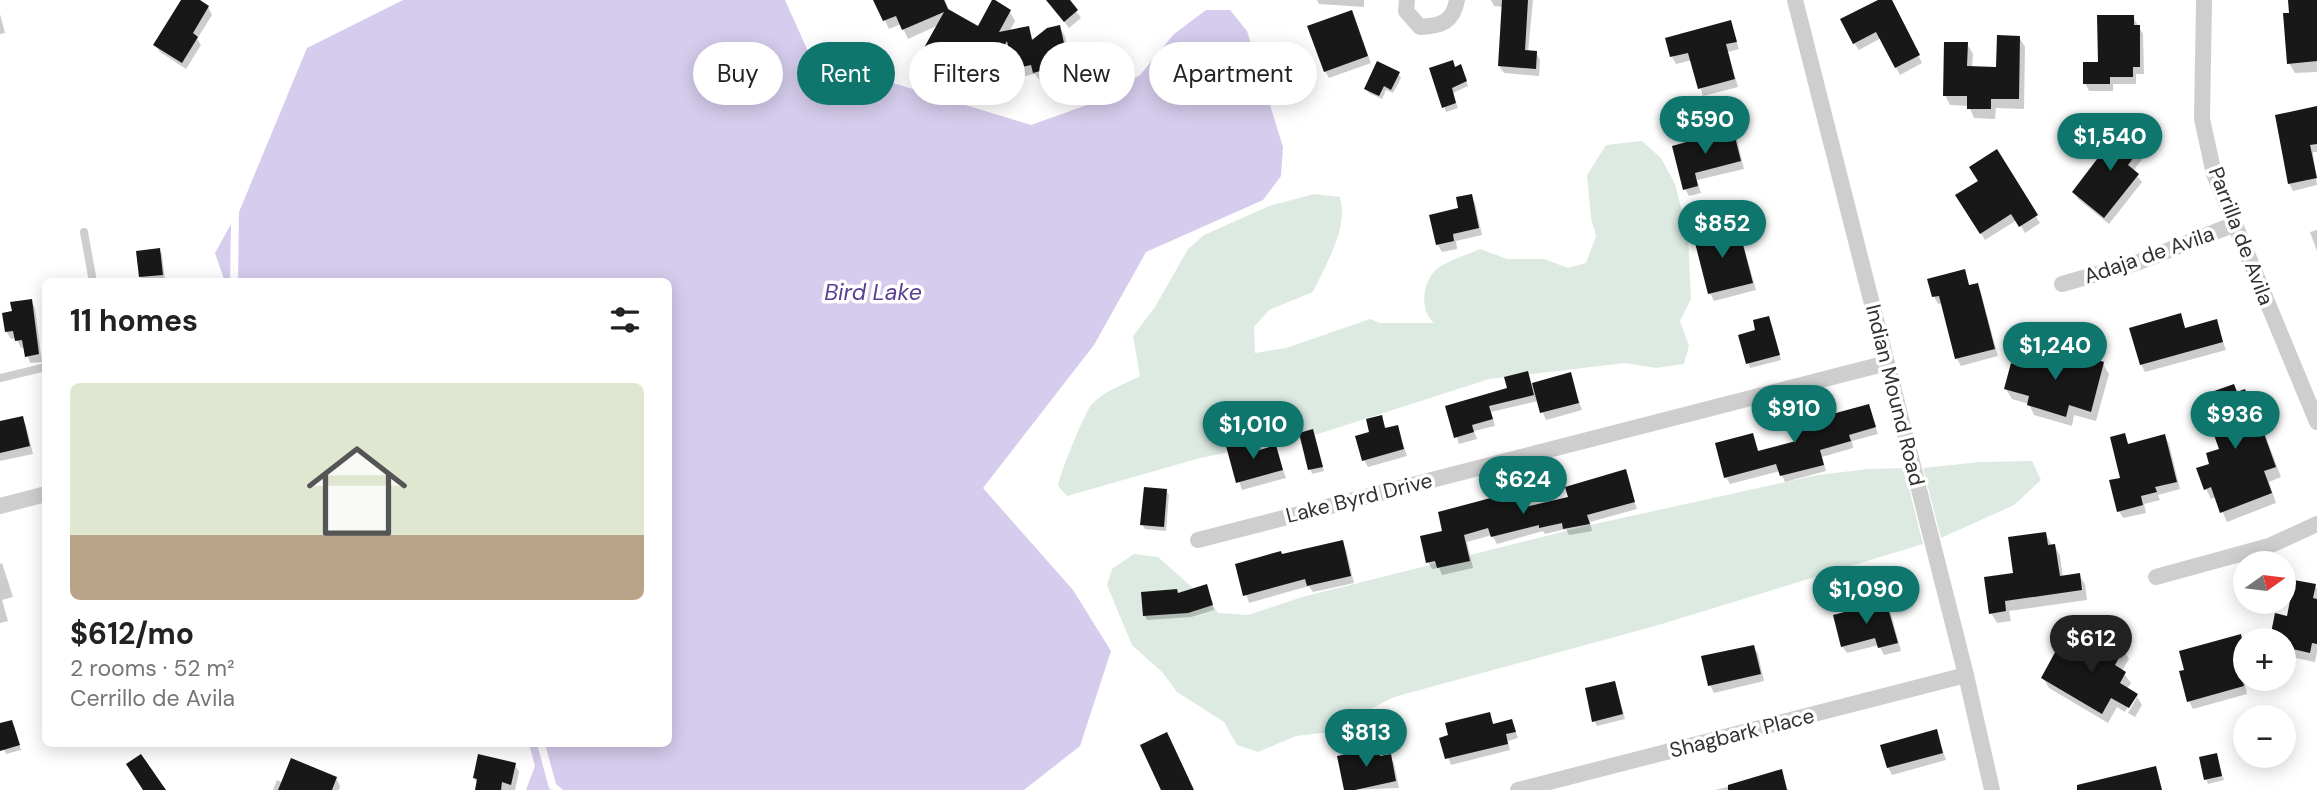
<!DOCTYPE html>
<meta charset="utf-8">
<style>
:root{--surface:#fff;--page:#f2f2f2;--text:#222;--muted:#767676;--line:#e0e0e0;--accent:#0f766e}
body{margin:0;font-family:"DM Sans",sans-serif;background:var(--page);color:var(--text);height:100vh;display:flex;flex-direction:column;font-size:26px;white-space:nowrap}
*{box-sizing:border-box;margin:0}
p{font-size:23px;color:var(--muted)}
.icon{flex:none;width:38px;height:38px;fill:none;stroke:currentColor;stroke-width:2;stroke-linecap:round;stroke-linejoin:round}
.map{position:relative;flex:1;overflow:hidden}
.details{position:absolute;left:42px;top:278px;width:630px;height:469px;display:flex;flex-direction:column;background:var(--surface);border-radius:10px;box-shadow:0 4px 18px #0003}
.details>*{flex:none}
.guide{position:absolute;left:693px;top:42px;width:665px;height:63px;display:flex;gap:14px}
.needle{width:46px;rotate:76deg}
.tools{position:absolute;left:2233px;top:551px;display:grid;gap:14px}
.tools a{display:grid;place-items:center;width:63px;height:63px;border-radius:50%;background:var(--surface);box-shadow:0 4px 18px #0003;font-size:35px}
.price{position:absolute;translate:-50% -60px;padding:0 16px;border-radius:24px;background:var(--accent);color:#fff;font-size:23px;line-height:46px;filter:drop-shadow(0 2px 4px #0008)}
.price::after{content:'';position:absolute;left:50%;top:42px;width:21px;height:16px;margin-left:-10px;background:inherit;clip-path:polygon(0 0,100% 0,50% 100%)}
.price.active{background:#222;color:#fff}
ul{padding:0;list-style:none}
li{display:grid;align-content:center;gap:14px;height:371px;padding:0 28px}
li+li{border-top:2px solid var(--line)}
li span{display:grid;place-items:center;height:217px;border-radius:10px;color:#555}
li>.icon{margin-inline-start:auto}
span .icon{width:126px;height:126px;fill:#fffc;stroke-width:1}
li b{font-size:30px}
h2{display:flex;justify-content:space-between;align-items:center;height:84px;padding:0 28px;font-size:30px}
.chip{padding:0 24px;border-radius:32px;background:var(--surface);box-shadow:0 4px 18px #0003;font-size:24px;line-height:63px}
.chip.active{background:var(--accent);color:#fff}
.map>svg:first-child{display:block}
</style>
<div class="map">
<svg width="2317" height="790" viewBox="0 0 2317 790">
<rect width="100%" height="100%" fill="#fff"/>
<!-- green -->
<g fill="#dceae2">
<path d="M1642,141L1661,158L1675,184L1688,235L1691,299L1680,321L1689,346L1684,364L1656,368L1625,363L1489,379L1315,435L1200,458L1067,496L1058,486C1059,476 1086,409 1092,404C1105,390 1124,385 1140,376L1133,336L1155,307L1188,249L1204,235L1269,206L1314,194L1340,197C1349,227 1326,264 1313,292L1269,310L1254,327L1255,353L1286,348L1370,319L1380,323H1434C1419,310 1422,281 1438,268C1449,260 1467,255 1480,249L1507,259H1544L1568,268L1586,263L1596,236L1591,218L1587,175L1606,145Z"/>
<polygon points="2032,461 2041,480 2014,505 1941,538 1923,468 1980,462"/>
<polygon points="1904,468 1923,544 1655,626 1394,697 1339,725 1330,732 1296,736 1258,752 1237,745 1224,722 1177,692 1163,673 1132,645 1107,585 1112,569 1134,554 1158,557 1192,587 1199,602 1213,605 1218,613 1248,615 1302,597 1590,525 1818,475 1868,469"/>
</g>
<!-- water -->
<g fill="#d6cced">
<polygon points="403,0 785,0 811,58 1031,125 1087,105 1140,75 1174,34 1206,10 1230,10 1247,31 1283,147 1281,176 1263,200 1146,252 1094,345 983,488 1073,590 1111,651 1080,746 1024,790 563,790 556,784 545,744 668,744 668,282 238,282 239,212 307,48"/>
<polygon points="231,224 230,282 225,282 215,253"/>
<polygon points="529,744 537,744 549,788 551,790 526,790 535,766"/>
</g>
<!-- shadow -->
<g fill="#0003">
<polygon points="183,0 196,0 208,7 212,15 197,39 201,45 186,69 160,52 155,45"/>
<polygon points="875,0 945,0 950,12 979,28 1010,12 1015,21 1009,32 1028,28 1034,41 1059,27 1065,36 1068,52 1062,58 1064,67 1049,79 1040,81 1035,74 1020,77 1015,68 1011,51 982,99 971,92 967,82 942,68 940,71 927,65 922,55 939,25 908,39 901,24 889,29"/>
<polygon points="1048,0 1068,0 1081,18 1069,28"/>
<polygon points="1317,0 1364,0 1364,7 1319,4"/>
<polygon points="1491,0 1533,0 1528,52 1536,52 1540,60 1539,76 1504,73 1499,66 1503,7 1494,6"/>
<polygon points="1882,0 1890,0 1922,63 1900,75 1881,38 1859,50 1854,43"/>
<polygon points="2289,0 2317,0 2317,72 2295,73 2289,63"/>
<polygon points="0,14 5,33 0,34"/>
<polygon points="2133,17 2143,34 2144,74 2136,74 2136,84 2113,84 2113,91 2089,91 2085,83"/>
<polygon points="1355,19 1371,63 1329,78 1325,71"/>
<polygon points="1730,22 1739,49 1728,52 1738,87 1703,96 1692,60 1676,64 1672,57"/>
<polygon points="2019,37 2025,47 2024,109 1996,108 1995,119 1974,118 1969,106 1950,105 1945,95 1967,44 1973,54 1972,68 1998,69"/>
<polygon points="1455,68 1463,71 1468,86 1453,93 1458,108 1446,112 1431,69"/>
<polygon points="1398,73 1401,78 1393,93 1386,90 1382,99 1369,93 1366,88"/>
<polygon points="2317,108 2317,152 2313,152 2317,185 2293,191 2289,183"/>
<polygon points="2117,126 2142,146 2146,154 2133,171 2142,182 2109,224 2078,199 2074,192 2108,148 2105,142"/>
<polygon points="1732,131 1737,139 1744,169 1697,180 1701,193 1689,196 1685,189 1674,147"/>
<polygon points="1996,152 2040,223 2025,233 2017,220 1985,240 1958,196 1980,182"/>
<polygon points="1471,196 1475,203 1482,235 1456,241 1457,249 1442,252 1438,245 1431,216 1460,210"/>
<polygon points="1721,226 1727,243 1740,239 1744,247 1756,290 1714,301 1710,293"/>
<polygon points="2317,230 2317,251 2310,232"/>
<polygon points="159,250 162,254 165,279 143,281 141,277"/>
<polygon points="1964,271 1970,287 1977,285 1981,293 1998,356 1961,366 1957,359 1942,303 1938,304 1934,297"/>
<polygon points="31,301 35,308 42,362 30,363 25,347 21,348 16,338 11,339 6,331 14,313"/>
<polygon points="2180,315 2186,330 2216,321 2226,350 2145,372 2141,364"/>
<polygon points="1771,323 1781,360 1750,368 1740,336 1758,331"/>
<polygon points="2103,364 2109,374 2096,421 2074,415 2072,426 2034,415 2029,404 2012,399 2006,389 2076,368"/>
<polygon points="1527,373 1532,385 1570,374 1582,410 1546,420 1538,401 1491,412 1495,426 1474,431 1477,439 1459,444 1447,407 1509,389"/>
<polygon points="2245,391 2256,419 2263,429 2281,477 2269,482 2276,503 2227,522 2216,497 2211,499 2206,489 2211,465 2221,450 2238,394"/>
<polygon points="1868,406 1878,434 1852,441 1853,448 1822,457 1826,471 1785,482 1780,471 1730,484 1726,477 1752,436 1759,452 1798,442"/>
<polygon points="1381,417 1387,430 1397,427 1407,456 1368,467 1364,460 1372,433"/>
<polygon points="22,418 26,425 33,454 0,461 0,423"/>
<polygon points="1312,431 1324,471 1312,474 1301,434"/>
<polygon points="2124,436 2129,445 2165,436 2169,444 2180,489 2158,495 2160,500 2144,504 2146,513 2123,518 2119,511"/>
<polygon points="1249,442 1254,453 1275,447 1286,478 1242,490 1228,448"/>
<polygon points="1625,471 1637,509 1590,522 1592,531 1569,535 1566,529 1545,534 1543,531 1497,544 1492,535 1467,542 1473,568 1442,575 1439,568 1432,569 1428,562 1444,533 1516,493 1522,510 1570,498"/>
<polygon points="1166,491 1169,495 1166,531 1145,529 1142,524"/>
<polygon points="2046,534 2052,546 2055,546 2060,556 2063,577 2079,575 2085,584 2087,600 2009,611 2011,621 1997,623 1991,613 2015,574"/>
<polygon points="1342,542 1346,549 1354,583 1313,592 1309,586 1249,603 1237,565"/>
<polygon points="2,563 13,597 2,600 8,621 0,623 0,564"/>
<polygon points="2315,586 2317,589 2317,652 2315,662 2291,657 2284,649 2284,640 2273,640 2272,637"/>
<polygon points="1208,591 1214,610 1191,617 1147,620 1145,616 1178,594"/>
<polygon points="1886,603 1890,610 1901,651 1884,655 1879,645 1847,653 1842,646"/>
<polygon points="2240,636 2245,645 2245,679 2256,679 2256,682 2245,685 2247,694 2193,709 2189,701"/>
<polygon points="1754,647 1758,654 1764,681 1714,693 1710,685"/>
<polygon points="2123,649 2129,659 2122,671 2131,683 2127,689 2136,695 2142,705 2135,717 2128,713 2137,697 2133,697 2125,712 2117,707 2108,723 2049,688 2043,678 2075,657"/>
<polygon points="1615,683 1625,719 1597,726 1594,721"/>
<polygon points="1489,714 1494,726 1512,721 1518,738 1508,741 1510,750 1451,765 1441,739"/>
<polygon points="0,725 14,726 21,750 6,754 0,740"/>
<polygon points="1936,731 1946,760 1892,775 1888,767"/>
<polygon points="1377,749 1381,756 1390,756 1394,763 1399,788 1346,790"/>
<polygon points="2216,755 2224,780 2208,784 2206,779"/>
<polygon points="515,765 519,772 515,790 476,790 478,784 474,778"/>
<polygon points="1781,771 1788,790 1715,790 1755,780"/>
<polygon points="336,778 340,786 339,790 273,790 277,780 283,783"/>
</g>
<!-- building -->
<g fill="#181818">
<polygon points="181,0 200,0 209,6 193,33 198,37 182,63 153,45"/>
<polygon points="873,0 944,0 948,9 978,26 992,0 995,0 1011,10 999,32 1029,26 1032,40 1047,28 1060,25 1064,43 1058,48 1060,58 1044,70 1033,73 1031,65 1013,69 1007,41 977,91 964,83 968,77 937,60 934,64 920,55 944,12 902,30 896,16 883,21"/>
<polygon points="1046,0 1070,0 1078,10 1064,22"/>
<polygon points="1502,0 1528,0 1525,50 1537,51 1536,69 1498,66"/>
<polygon points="1878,0 1892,0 1920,55 1895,68 1876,32 1853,44 1840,19"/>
<polygon points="2288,0 2317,0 2317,61 2287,64 2283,13 2289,13"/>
<polygon points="1352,10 1368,56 1324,72 1307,26"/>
<polygon points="2097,15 2134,15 2134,25 2140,25 2140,67 2133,67 2133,77 2110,77 2110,84 2083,84 2083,62 2098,62"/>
<polygon points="1731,20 1737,42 1726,44 1735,79 1698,89 1688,53 1670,57 1665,38"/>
<polygon points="1997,35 2020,36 2019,99 1991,99 1991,109 1967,109 1967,96 1943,96 1944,42 1968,42 1967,66 1996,67"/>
<polygon points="1453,60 1455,67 1461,64 1467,81 1452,88 1456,103 1442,108 1429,68"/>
<polygon points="1377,61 1400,72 1391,90 1384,86 1379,96 1364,89"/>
<polygon points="2317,106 2317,144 2310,145 2317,178 2288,184 2275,115"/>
<polygon points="2117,124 2143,145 2128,165 2139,174 2104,218 2072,192 2107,146 2102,142"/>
<polygon points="1733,129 1741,161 1695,173 1698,186 1683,190 1672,146"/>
<polygon points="1997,149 2038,215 2019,227 2011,214 1980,234 1955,195 1978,181 1969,167"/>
<polygon points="1472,194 1479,228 1453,234 1454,241 1436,245 1429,215 1458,208 1456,197"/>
<polygon points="1721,224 1726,241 1741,237 1753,283 1708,294 1692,231"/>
<polygon points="160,248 163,275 139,277 136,251"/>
<polygon points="1965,269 1969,285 1978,283 1995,349 1955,359 1939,296 1932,297 1927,279"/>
<polygon points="32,299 39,354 25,357 22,340 15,341 13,331 5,332 2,313 12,311 10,302"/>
<polygon points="2181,313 2185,328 2217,319 2223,342 2140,365 2129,328"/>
<polygon points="1769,316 1780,355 1746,364 1738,335 1755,330 1753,320"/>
<polygon points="2021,350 2075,366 2078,354 2104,362 2091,412 2069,405 2066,417 2027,405 2029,396 2004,389 2011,363 2017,365"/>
<polygon points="1528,371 1534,395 1489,406 1493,419 1472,425 1474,432 1454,438 1445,406 1507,388 1504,377"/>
<polygon points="1571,372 1579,403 1540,413 1532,383"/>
<polygon points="2234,384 2237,392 2245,389 2255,418 2258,417 2276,467 2264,471 2272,493 2220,513 2211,487 2204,490 2196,468 2209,464 2206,453 2219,449 2200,396"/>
<polygon points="1869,404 1876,427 1849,435 1851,441 1820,450 1824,465 1780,476 1776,464 1724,478 1715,443 1753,433 1758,451 1796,441 1793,432 1827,423 1825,416"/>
<polygon points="1382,415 1385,428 1398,425 1404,449 1362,461 1355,436 1369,432 1366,419"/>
<polygon points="23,416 30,446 0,453 0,421"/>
<polygon points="1313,429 1323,467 1308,470 1299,433"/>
<polygon points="2125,433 2128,444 2165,434 2177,482 2155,487 2157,492 2141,496 2143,505 2117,512 2109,480 2120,478 2110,437"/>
<polygon points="1250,440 1253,452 1276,445 1283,470 1236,483 1226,446"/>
<polygon points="1626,469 1635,502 1587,515 1590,524 1563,529 1562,523 1539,528 1539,525 1491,537 1488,528 1464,535 1470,561 1437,568 1435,561 1426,563 1420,536 1442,531 1438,512 1517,491 1521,508 1568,497 1565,487"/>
<polygon points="1144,487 1167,489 1164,527 1140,525"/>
<polygon points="2046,532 2048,545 2055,544 2060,576 2080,573 2082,590 2005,601 2006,611 1989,614 1984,577 2013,573 2008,537"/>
<polygon points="1343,540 1351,576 1307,586 1305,579 1243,596 1235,564 1281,551 1282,554"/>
<polygon points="2294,580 2316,584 2313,598 2317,599 2317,644 2312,643 2310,653 2284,647 2284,640 2270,638 2275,613 2287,616"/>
<polygon points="1207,584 1213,605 1188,613 1143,616 1141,592 1177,589 1178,593"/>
<polygon points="1886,601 1898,643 1878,648 1875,638 1841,647 1833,615"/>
<polygon points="2241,634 2243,644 2245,643 2245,677 2242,678 2244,686 2187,702 2179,671 2184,670 2179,651"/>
<polygon points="2102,635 2124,648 2115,665 2126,672 2120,683 2138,694 2129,708 2111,698 2102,714 2041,678 2059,645 2074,654 2080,645 2093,652"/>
<polygon points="1754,645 1761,674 1708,686 1701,656"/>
<polygon points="1615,681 1623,714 1592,722 1585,688"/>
<polygon points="1490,712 1493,724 1512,719 1516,732 1506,734 1508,744 1445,759 1439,738 1448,735 1445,723"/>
<polygon points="12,720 20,745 0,751 0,723"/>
<polygon points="1937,729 1943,753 1887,768 1880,745"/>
<polygon points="1167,732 1194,790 1161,790 1140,745"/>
<polygon points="1378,747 1380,756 1391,754 1396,781 1355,790 1344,790 1337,756"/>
<polygon points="2217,753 2222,776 2204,780 2199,757"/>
<polygon points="141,754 166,790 143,790 126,764"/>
<polygon points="478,754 516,763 511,785 502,782 501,790 475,790 477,779 473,778"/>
<polygon points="291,758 337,777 332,790 278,790"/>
<polygon points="2156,766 2162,790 2077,790 2077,785"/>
<polygon points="1782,769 1787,790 1728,790 1728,785"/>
</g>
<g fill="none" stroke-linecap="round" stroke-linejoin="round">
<!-- service -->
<g stroke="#cecece" stroke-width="8">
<polyline points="84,232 93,282"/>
<polyline points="0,378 46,367"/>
</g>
<!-- minor -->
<g stroke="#cecece" stroke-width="16">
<path d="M1407,0L1406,11L1420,27C1441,26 1453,22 1457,0"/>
<polyline points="1795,0 1966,675 1992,790"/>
<polyline points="2204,0 2202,119 2214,174 2317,422"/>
<polyline points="2062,284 2139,262 2235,224"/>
<polyline points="0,506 46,494"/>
<polyline points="1198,540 1887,363"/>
<polyline points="2156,577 2269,546 2317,524"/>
<polyline points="1518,790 1966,675"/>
</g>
</g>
<g text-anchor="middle" stroke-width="7" stroke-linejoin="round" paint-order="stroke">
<!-- street labels -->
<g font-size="21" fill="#313131" stroke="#fff">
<text transform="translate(2241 236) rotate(69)" y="7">Parrilla de Avila</text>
<text transform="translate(2149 255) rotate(-19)" y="7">Adaja de Avila</text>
<text transform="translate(1895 395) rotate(76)" y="7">Indian Mound Road</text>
<text transform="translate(1359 498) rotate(-14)" y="7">Lake Byrd Drive</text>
<text transform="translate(1742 733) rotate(-14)" y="7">Shagbark Place</text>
</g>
<!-- water labels -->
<g font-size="23" font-style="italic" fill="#583e94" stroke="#fff">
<text x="873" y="300">Bird Lake</text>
</g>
</g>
</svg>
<div class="tools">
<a><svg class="needle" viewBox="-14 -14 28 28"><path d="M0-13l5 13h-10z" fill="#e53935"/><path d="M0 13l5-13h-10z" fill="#767676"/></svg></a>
<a>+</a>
<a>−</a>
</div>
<b class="price" style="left:1705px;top:156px">$590</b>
<b class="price" style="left:2110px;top:173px">$1,540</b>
<b class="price" style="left:1722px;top:260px">$852</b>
<b class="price" style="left:2055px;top:382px">$1,240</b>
<b class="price" style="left:1794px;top:445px">$910</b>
<b class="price" style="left:2235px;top:451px">$936</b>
<b class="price" style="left:1253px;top:461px">$1,010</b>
<b class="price" style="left:1523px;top:516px">$624</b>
<b class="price" style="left:1866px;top:626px">$1,090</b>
<b class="price active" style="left:2091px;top:675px">$612</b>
<b class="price" style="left:1366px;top:769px">$813</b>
<div class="guide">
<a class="chip">Buy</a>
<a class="chip active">Rent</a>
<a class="chip">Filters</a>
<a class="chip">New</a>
<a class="chip">Apartment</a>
</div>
<section class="details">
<h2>11 homes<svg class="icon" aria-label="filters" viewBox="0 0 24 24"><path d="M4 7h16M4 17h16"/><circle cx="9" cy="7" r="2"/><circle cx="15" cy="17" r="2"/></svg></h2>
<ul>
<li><span style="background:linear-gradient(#dfe7d0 70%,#b9a48a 0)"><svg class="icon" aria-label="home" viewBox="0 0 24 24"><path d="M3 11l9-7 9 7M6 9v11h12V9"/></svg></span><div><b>$612/mo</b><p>2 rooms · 52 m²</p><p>Cerrillo de Avila</p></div></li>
</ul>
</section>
</div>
